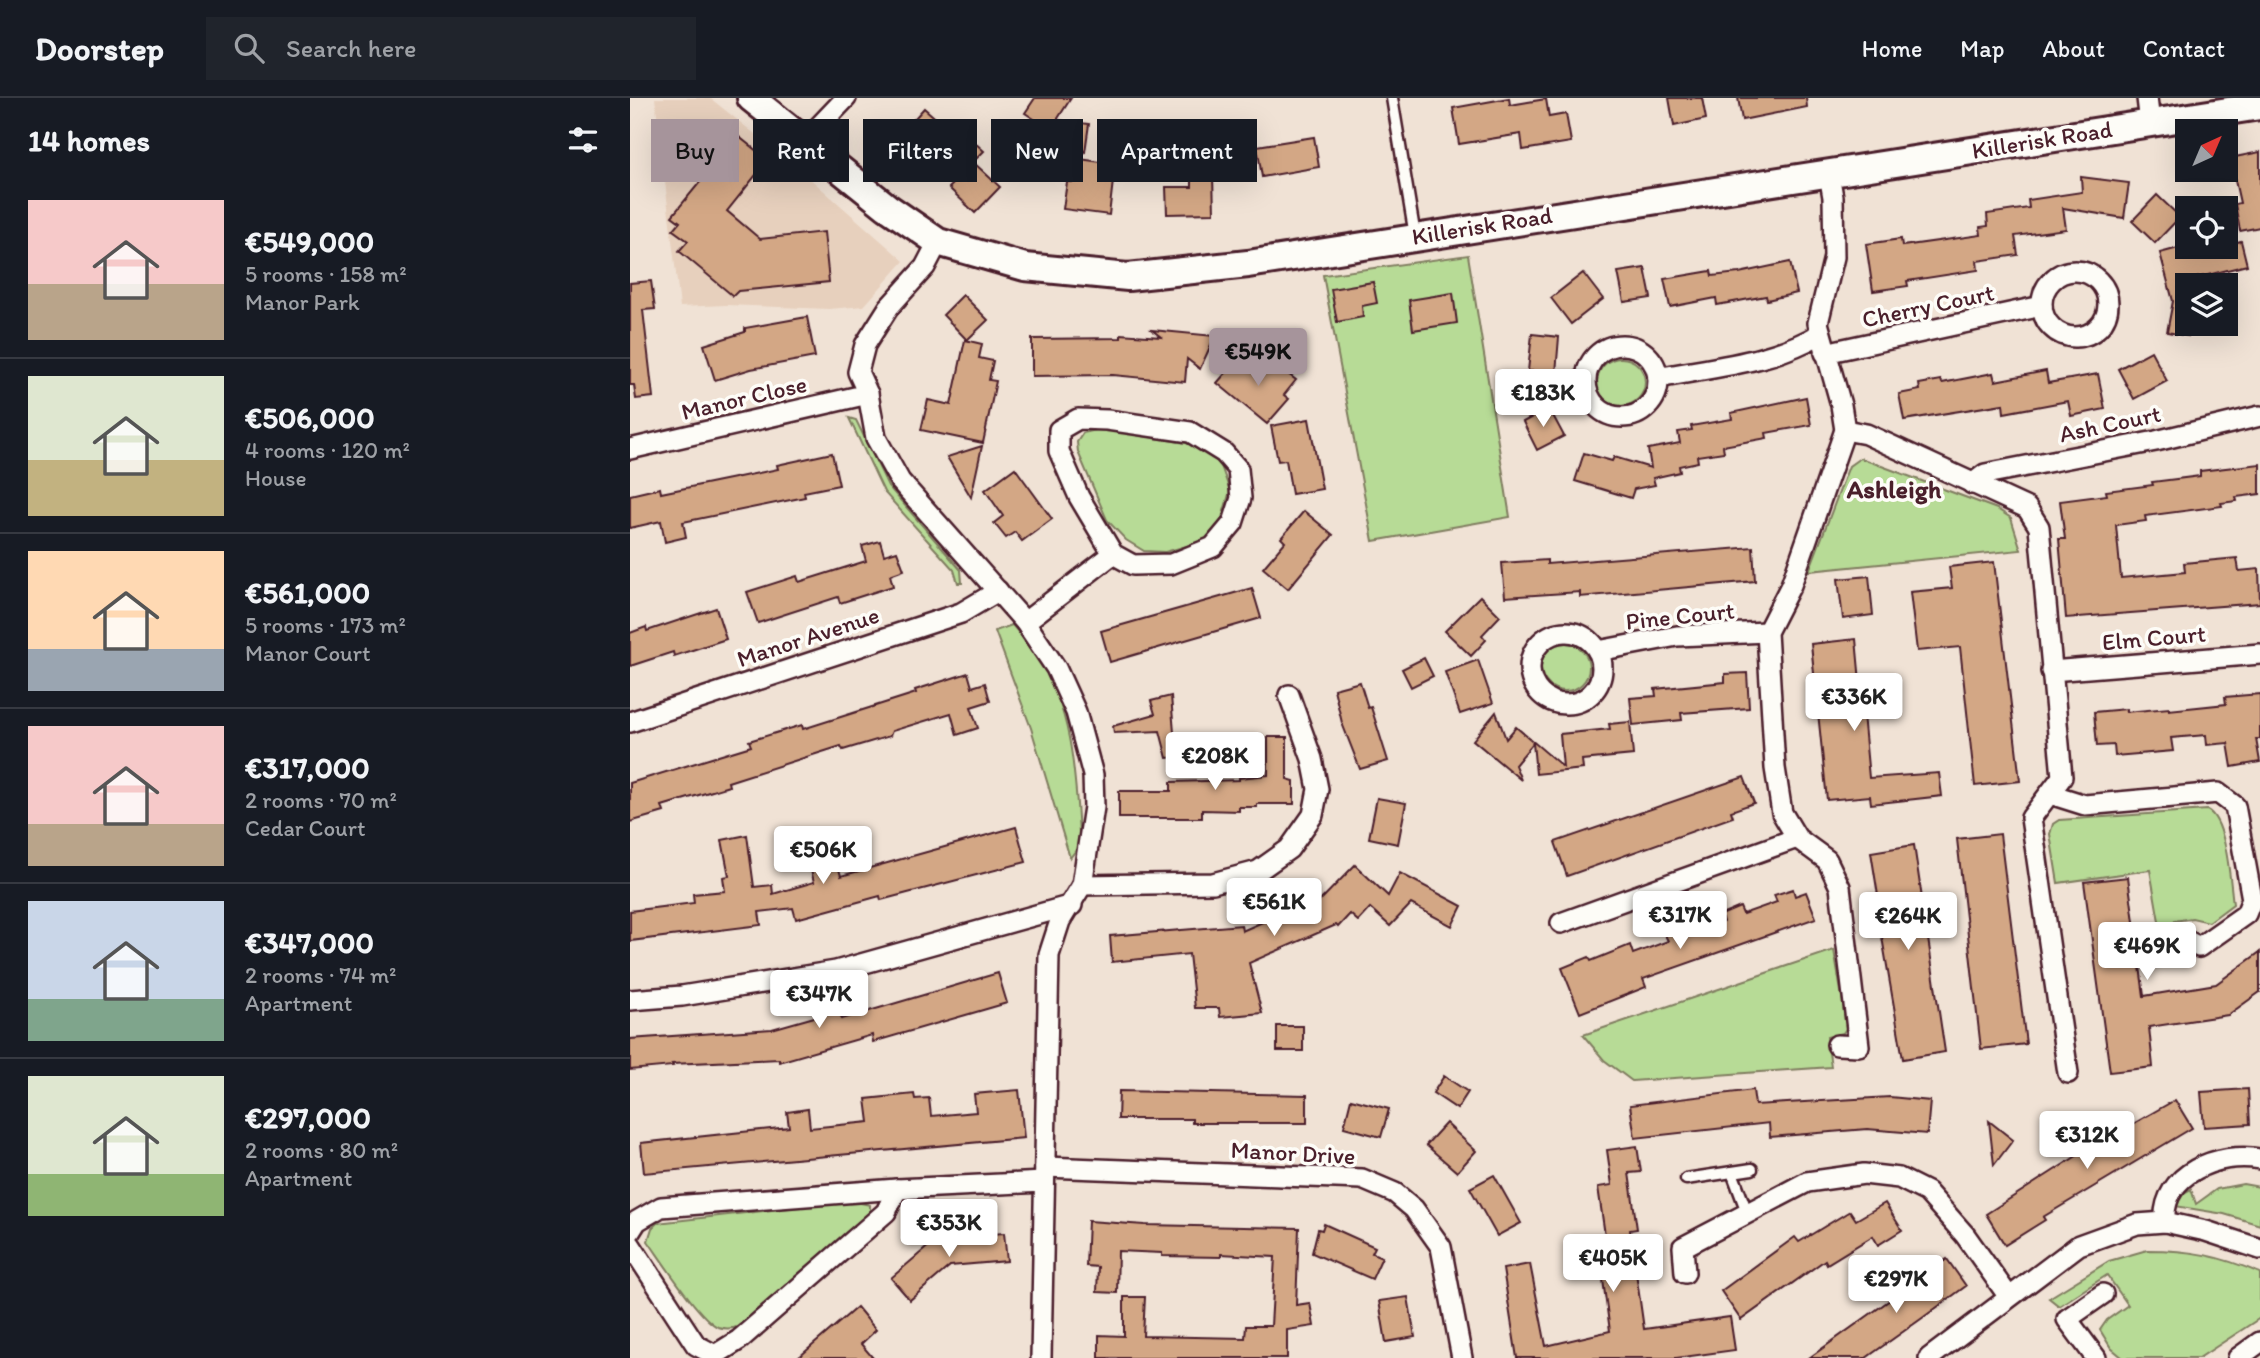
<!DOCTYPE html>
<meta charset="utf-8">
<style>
:root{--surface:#171b24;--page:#20242c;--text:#f1f3f6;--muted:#9ea1a6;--line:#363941;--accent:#a6949b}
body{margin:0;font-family:Itim,sans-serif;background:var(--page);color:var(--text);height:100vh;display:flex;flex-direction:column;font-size:26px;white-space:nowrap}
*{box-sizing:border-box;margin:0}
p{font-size:23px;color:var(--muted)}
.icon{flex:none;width:38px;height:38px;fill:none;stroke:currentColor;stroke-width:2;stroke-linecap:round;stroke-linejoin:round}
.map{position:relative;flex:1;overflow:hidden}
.panel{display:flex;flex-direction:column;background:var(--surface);width:630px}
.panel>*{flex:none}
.banner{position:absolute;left:21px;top:21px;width:665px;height:63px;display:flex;gap:14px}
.needle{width:46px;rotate:44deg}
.fabs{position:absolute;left:1545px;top:21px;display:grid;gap:14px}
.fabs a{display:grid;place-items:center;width:63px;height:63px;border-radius:0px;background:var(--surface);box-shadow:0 7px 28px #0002;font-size:35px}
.price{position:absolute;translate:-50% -60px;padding:0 16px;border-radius:7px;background:#fff;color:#222;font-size:23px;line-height:46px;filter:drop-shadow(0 2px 4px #0008)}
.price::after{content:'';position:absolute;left:50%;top:42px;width:21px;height:16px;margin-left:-10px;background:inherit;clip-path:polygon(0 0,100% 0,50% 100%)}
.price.selected{background:var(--accent);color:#111}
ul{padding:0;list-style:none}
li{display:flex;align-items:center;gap:21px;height:175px;padding:0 28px}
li+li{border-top:2px solid var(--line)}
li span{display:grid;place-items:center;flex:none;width:196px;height:140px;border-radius:0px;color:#555}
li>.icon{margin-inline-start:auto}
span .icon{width:84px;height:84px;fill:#fffc;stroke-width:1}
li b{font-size:30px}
h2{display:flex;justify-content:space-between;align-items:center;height:84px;padding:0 28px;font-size:30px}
.chip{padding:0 24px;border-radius:0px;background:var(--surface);box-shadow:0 7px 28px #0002;font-size:24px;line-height:63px}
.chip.selected{background:var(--accent);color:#111}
header{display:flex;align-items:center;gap:42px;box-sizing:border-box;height:98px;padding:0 35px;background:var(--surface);border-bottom:2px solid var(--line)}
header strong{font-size:33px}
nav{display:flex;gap:38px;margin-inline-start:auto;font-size:24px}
.search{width:490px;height:63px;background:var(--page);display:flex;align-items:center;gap:18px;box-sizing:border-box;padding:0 24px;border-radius:0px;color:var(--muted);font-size:26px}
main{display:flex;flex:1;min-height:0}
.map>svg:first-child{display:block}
</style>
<header>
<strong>Doorstep</strong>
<div class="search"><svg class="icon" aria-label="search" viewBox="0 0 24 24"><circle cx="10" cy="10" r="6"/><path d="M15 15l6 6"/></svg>Search here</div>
<nav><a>Home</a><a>Map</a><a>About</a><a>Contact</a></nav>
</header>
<main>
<section class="panel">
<h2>14 homes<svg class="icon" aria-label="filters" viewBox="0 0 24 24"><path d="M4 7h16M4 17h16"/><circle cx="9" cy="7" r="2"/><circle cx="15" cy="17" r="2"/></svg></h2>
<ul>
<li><span style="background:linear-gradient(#f6c9c9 60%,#b9a48a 0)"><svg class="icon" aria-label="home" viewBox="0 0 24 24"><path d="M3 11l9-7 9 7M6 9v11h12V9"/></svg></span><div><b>€549,000</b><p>5 rooms · 158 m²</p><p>Manor Park</p></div></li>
<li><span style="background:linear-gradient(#dfe7d0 60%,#c2b280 0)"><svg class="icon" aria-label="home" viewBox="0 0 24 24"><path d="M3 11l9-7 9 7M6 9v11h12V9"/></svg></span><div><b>€506,000</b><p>4 rooms · 120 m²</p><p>House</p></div></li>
<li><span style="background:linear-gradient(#ffd9b3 70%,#9aa5b1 0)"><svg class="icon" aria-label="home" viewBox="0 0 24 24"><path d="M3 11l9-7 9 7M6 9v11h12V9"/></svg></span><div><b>€561,000</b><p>5 rooms · 173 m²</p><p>Manor Court</p></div></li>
<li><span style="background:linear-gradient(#f6c9c9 70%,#b9a48a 0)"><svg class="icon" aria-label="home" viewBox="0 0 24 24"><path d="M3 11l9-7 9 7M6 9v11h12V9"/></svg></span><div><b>€317,000</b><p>2 rooms · 70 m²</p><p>Cedar Court</p></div></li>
<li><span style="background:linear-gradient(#c9d6e8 70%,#7fa58c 0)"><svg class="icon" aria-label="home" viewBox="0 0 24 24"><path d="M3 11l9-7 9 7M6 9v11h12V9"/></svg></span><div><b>€347,000</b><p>2 rooms · 74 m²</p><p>Apartment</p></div></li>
<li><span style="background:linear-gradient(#dfe7d0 70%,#8fb573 0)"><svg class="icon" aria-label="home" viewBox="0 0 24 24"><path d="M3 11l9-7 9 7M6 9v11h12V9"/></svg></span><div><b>€297,000</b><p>2 rooms · 80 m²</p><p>Apartment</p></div></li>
</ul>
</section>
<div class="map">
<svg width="1630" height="1260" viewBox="0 0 1630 1260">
<rect width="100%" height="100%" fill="#f0e2d5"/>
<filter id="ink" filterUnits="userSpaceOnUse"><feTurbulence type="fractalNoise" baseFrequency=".0143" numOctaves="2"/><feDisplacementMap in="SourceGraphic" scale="14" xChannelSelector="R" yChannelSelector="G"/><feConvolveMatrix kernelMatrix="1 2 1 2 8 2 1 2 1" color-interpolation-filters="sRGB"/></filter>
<g filter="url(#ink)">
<!-- built -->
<polygon fill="#e7d0bd" points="25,0 80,0 177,78 274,163 234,208 199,211 96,207 50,209"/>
<!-- green -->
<g fill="#b7db96" stroke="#807d60" stroke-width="2">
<polygon points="838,157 880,419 743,443 693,177"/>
<circle cx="991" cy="284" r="24"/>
<polygon points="219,320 226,322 258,388 331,472 332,485 328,485 324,472 254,394"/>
<polygon points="471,331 568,347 579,354 591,368 600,393 589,430 575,443 535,454 514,453 496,442 477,422 448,354 447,344 453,335"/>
<polygon points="1230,360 1367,411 1381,420 1391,452 1179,473 1219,368"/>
<path d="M382,527C390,537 400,546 407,557C442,612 445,672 449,735V748L440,760L401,630L365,533Z"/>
<circle cx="935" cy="569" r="24"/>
<path d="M1577,712C1597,722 1600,784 1603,806L1579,824L1562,820L1545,823C1534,835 1535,844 1542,857L1536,863L1520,772L1428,785L1420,736L1423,726L1429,722Z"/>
<polygon points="1204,852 1217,929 1213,935 1197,939 1201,969 1002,983 974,962 953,937"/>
<polygon points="1613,1086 1630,1089 1630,1127 1594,1116 1545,1108 1548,1098 1561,1091 1566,1106 1587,1091"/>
<path d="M222,1103L240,1107V1114L228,1129L110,1228C103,1231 95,1231 88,1229C70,1222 31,1161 18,1143L22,1130L27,1125Z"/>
<path d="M1517,1152C1561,1152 1590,1158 1630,1175V1220L1569,1260H1493L1481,1250L1470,1232L1477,1222L1498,1207L1477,1177L1429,1208L1419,1200L1479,1163Z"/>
</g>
<!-- building -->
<g fill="#d3a785" stroke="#4a1f2b" stroke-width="2">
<polygon points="405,0 441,0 427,22 459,26 455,54 395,15"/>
<polygon points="879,0 880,7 916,1 919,19 936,16 941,44 893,52 891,36 829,46 823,10"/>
<polygon points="1039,0 1072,0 1076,21 1044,28"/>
<polygon points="1108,0 1176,0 1177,9 1112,22"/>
<polygon points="294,10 318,31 323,25 354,53 343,64 370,89 345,115 319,90 323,86 269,38"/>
<polygon points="103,34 138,62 97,113 130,141 194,134 199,184 108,193 103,198 49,153 58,143 43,132 50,124 42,118 75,78 70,75"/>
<polygon points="684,39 689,69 632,79 627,48"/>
<polygon points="1630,54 1630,129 1610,133 1605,106 1610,105 1600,60"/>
<polygon points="443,60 485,66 479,117 433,111 437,84 443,84"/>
<polygon points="562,77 583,77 584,115 537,116 536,89 562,89"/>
<polygon points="1451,79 1499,85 1494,120 1433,110 1436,131 1385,138 1388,157 1347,163 1348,172 1277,183 1278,188 1243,193 1236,146 1271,141 1272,148 1351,137 1350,129 1358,128 1357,116 1399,110 1398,102 1452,94"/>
<polygon points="1527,97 1550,119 1525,145 1502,123"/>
<polygon points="1611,143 1617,167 1558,182 1558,238 1537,234 1543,203 1530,155 1552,149 1564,149 1565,155"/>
<polygon points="1160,164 1167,195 1137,202 1136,198 1087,207 1086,200 1040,209 1034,181 1081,173 1082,178 1109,175"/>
<polygon points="1015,170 1021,200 994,204 988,174"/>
<polygon points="953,175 973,201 941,226 921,200"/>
<polygon points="21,183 25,211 13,212 23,299 6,301 4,287 0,287 0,185"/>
<polygon points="743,184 747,205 732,208 733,219 707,224 701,191"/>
<polygon points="823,195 827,225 783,232 779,202"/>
<polygon points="333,197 358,222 337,242 313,217"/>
<polygon points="177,219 185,259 121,271 85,282 74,247 115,234 115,230"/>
<polygon points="522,232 585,238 570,271 557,261 555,284 483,277 402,278 402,241 491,240 491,236 531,239"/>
<polygon points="902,236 929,239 926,275 898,273"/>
<polygon points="335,242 352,246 349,260 363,263 359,282 366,283 353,345 291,332 298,302 321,307"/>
<polygon points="1521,253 1537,283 1504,301 1488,271"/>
<polygon points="609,260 629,277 641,263 666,282 654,297 659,301 637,326 587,285"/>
<polygon points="1416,273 1418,285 1468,276 1475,311 1441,318 1438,303 1374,315 1373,306 1274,322 1269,296 1290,292 1289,286 1311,282 1312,285 1363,275 1365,283"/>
<polygon points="1176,299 1181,327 1136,335 1137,340 1093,348 1094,354 1067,358 1068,364 1049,368 1050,374 1023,380 1025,387 1004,391 1001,400 945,383 954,355 982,363 984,359 1021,370 1018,351 1050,345 1048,334 1062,332 1061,328 1102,321 1101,315"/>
<polygon points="919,310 934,338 907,352 893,324"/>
<polygon points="679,321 692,391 662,396 656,362 648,363 641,328"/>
<polygon points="352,348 341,399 317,359"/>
<polygon points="202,355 209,387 174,394 175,399 53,424 56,439 35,444 31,423 0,430 0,397 30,390 31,395 148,371 147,367"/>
<polygon points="1630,366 1630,396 1606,399 1607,403 1591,405 1592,408 1515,418 1516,423 1486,427 1491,480 1555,474 1554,465 1607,460 1609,473 1629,471 1630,505 1436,520 1429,441 1435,441 1430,403 1477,397 1476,393 1523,387 1522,384 1570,378 1570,373"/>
<polygon points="385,370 422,421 392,443 385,434 376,440 364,425 373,418 355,392"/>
<polygon points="674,413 703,437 658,491 633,470 655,444 651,440"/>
<polygon points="250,443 254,457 267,453 274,472 260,477 263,488 210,505 208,499 128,525 117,494 167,478 169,484 236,463 232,448"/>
<polygon points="1123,449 1125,483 950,499 950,494 875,499 872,465 917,462 917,466"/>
<polygon points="1364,464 1390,683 1345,688 1330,549 1287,553 1280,494 1322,490 1319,469"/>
<polygon points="1239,478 1243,517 1213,521 1208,481"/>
<polygon points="622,490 631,520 480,564 471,533"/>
<polygon points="850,498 870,518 852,537 856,542 841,558 815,533"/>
<polygon points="86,510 96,541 44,558 43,554 0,568 0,535 16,529 17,533"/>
<polygon points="1226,541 1239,680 1309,675 1312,698 1241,706 1240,698 1197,702 1181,546"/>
<polygon points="794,560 803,578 781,589 772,571"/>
<polygon points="848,562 863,605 830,616 815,574"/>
<polygon points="338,575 342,589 355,585 360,603 341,609 348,630 327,637 321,615 262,633 260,638 213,652 211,648 98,684 99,688 32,708 34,714 0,724 0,685 121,648 119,643 172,627 173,631 286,595 285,592"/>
<polygon points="1117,575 1119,610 1051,615 1052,622 1003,627 1000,600 1026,598 1025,591 1095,584 1095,576"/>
<polygon points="730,584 738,610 741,609 758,663 730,671 712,625 704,591"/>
<polygon points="1630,596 1630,641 1626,641 1630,664 1602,669 1598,645 1577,647 1576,637 1541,640 1543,653 1485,658 1484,647 1467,648 1464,614 1496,611 1496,614 1539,610 1539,612 1596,606 1595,599"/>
<polygon points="541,598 546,659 537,660 530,633 484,635 483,628 525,616 521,603"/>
<polygon points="866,614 876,641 886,629 933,669 930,636 980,631 979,626 1000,624 1003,657 952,662 953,671 906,676 903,645 885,667 891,682 843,642"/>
<polygon points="638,639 657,639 657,681 664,683 664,706 627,706 627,709 609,709 609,713 572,712 572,720 489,720 489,693 541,693 541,684 609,682 609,680 638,677"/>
<polygon points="1114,679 1124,705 1101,713 1103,719 937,778 925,744"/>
<polygon points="747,700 776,705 768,746 739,740"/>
<polygon points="386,729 396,764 251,802 250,798 166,821 163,810 129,814 131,827 0,843 0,813 64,805 63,796 95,793 93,779 99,778 92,742 117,737 124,789 142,787 143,796 184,784 181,772 207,764 211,778"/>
<polygon points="1370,736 1396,946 1351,951 1327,741"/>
<polygon points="1284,747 1315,954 1273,961 1247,810 1250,810 1241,754"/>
<polygon points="725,767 758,798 770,775 832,808 822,828 781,806 760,828 740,810 728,823 720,816 708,829 706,827 619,865 632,915 590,919 589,910 565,910 559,856 482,864 480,838 611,827 612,833 676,805 680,813"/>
<polygon points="1498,779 1514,898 1586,886 1630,854 1630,894 1598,917 1519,929 1523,969 1480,974 1454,784"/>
<polygon points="1163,791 1165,798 1176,794 1186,820 1013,881 1016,889 950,915 932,870 959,859 961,863 1000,847 1003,856 1038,843 1035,837 1057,828 1060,837 1093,824 1091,817 1110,809 1113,816 1147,804 1144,797"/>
<polygon points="368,875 377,905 243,944 242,937 149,964 149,961 42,966 43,968 0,972 0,941 142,931 209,912 212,921"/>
<rect x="647" y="928" width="26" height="25"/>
<polygon points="814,978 838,994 827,1011 803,995"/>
<polygon points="1618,991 1620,1026 1574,1029 1571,994"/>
<polygon points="389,992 394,1040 14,1075 11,1045 159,1029 157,1014 178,1011 180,1030 239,1024 236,1001 284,996 285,1001 299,1000 301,1018 346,1014 344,996"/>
<polygon points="1123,992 1125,1007 1260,999 1300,1003 1297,1036 1237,1031 1140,1039 1139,1025 1005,1040 1000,1007"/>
<polygon points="489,993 677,997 677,1025 562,1025 562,1021 488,1021"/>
<polygon points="721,1001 759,1011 751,1039 714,1029"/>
<polygon points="1545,1002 1562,1030 1413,1119 1415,1122 1375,1147 1356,1116 1445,1059"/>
<polygon points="1359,1023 1383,1042 1364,1067"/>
<polygon points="816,1025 846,1053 827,1074 796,1047"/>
<polygon points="1007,1048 1011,1074 999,1075 1007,1131 1000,1132 1014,1231 1100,1219 1105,1252 1046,1260 887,1260 873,1171 900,1166 916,1248 980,1233 968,1145 976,1144 968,1089 982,1087 977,1052"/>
<polygon points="864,1077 891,1125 867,1138 840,1090"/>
<polygon points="1255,1105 1272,1132 1248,1147 1243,1138 1197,1166 1195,1162 1111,1222 1091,1193 1165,1139 1169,1144 1220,1113 1226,1122"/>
<polygon points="458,1123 515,1127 669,1130 666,1207 680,1205 684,1228 657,1232 657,1260 469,1260 469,1237 494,1238 494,1199 515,1199 513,1238 615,1240 616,1228 641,1228 645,1159 591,1156 591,1159 532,1158 532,1155 488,1153 487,1195 467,1194 468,1169 456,1168"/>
<polygon points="694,1126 745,1149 742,1155 752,1159 742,1181 682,1155 688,1131 692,1132"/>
<polygon points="374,1135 377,1163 320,1168 280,1202 261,1180 308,1140"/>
<polygon points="1317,1161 1336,1188 1291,1221 1236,1260 1179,1260"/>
<polygon points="778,1199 785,1239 756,1244 749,1203"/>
<polygon points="227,1209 246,1232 231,1246 243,1260 168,1260"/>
</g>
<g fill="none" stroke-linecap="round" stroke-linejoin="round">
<!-- lane casing -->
<g stroke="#4a1f2b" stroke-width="15">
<g id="lane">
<polyline points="762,0 785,138"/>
<polyline points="1102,1074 1117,1114"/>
<polyline points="1056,1081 1122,1071"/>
</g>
</g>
<!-- street casing -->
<g stroke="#4a1f2b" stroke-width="24">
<g id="street">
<polyline points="1517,0 1520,25"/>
<polyline points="175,43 216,0"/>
<polyline points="1199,76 1203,99 1204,159 1188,225 1211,307 1215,332 1236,336 1397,410 1409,429 1432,679 1401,720 1438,975"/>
<polyline points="308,144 295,169 259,209 235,247 228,274 238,296 246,340 270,383 395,524 426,570 446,614 463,677 464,709 452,787 430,823 419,857 411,1260"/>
<circle cx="1445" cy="206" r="33"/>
<circle cx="992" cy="283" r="36"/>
<polyline points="1195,255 1412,208"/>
<path d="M1028,280C1083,269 1141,265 1190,236"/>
<polyline points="0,351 238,296"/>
<polyline points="1342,386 1355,376 1526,343 1630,318"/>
<polyline points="395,524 483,456 503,467 541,466 583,449 603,425 611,400 608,371 594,355 560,334 477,322 448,321 429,332 429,353 449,399 483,456"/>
<circle cx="936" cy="570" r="36"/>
<polyline points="968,553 1047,538 1137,534"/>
<polyline points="1421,573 1630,556"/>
<polyline points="0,624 331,515 368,493"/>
<polyline points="1420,696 1455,707 1588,695 1605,708 1622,801 1616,816 1569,849 1554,841"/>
<polyline points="452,787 583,785 628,773 659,751 683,717 688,691 682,661 659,597"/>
<polyline points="931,825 1167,740"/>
<polyline points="0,902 52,898 206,873 442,807"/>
<polyline points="1207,947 1229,948 1210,789 1197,762 1167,740 1152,715 1145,670 1137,534 1161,487 1215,332"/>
<polyline points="415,1069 732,1081 765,1095 784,1111 811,1149 832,1260"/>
<path d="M1535,1124C1531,1076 1589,1053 1630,1061"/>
<polyline points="0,1134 7,1123 31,1109 267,1091 414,1084"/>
<polyline points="0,1146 66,1247 85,1257 109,1242 256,1114 267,1091"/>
<polyline points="1055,1175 1053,1149 1177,1084 1234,1076 1269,1080 1297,1094 1335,1137 1379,1199"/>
<polyline points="1299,1260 1449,1147 1507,1126 1535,1124 1576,1133 1630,1151"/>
<polyline points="1466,1260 1437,1221 1473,1196"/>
<polyline points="1608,1260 1630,1244"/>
</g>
</g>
<!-- secondary casing -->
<g stroke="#4a1f2b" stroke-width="32">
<polyline id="secondary" points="121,0 257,109 308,144 395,169 498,179 618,166 1630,8"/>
</g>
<!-- lane -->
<use href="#lane" stroke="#fdfcf7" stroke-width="10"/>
<!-- street -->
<use href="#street" stroke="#fdfcf7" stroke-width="19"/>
<!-- secondary -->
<use href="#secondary" stroke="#fdfcf7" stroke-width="26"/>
</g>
</g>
<g text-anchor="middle" stroke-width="7" stroke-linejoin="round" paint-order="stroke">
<!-- street labels -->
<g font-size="24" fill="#4a1f2b" stroke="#fdfcf7">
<text transform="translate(1412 42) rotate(-9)" y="8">Killerisk Road</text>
<text transform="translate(852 128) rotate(-9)" y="8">Killerisk Road</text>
<text transform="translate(1298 208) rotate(-12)" y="8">Cherry Court</text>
<text transform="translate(114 300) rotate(-13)" y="8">Manor Close</text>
<text transform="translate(1480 326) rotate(-12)" y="8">Ash Court</text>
<text transform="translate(1050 518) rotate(-6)" y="8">Pine Court</text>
<text transform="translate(178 539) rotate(-18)" y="8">Manor Avenue</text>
<text transform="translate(1524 540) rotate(-5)" y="8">Elm Court</text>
<text transform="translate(663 1055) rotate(3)" y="8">Manor Drive</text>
</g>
<!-- neighbourhood labels -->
<g font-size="26" font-weight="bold" fill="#4a1f2b" stroke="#fdfcf7">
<text x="1264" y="400">Ashleigh</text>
</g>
</g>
</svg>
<div class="fabs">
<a><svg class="needle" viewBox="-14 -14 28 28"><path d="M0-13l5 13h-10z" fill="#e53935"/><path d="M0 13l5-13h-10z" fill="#9ea1a6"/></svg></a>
<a><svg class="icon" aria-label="locate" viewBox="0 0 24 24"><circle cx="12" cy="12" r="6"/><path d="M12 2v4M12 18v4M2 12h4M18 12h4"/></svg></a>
<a><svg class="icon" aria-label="layers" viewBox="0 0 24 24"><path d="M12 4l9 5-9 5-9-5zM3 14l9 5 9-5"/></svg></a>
</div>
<b class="price selected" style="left:628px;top:290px">€549K</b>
<b class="price" style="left:913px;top:331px">€183K</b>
<b class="price" style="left:1224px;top:635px">€336K</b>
<b class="price" style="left:585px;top:694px">€208K</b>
<b class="price" style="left:193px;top:788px">€506K</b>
<b class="price" style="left:644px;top:840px">€561K</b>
<b class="price" style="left:1050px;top:853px">€317K</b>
<b class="price" style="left:1278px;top:854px">€264K</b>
<b class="price" style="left:1517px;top:884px">€469K</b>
<b class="price" style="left:189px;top:932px">€347K</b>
<b class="price" style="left:1457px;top:1073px">€312K</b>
<b class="price" style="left:319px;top:1161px">€353K</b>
<b class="price" style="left:983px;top:1196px">€405K</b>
<b class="price" style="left:1266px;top:1217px">€297K</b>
<div class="banner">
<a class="chip selected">Buy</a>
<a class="chip">Rent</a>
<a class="chip">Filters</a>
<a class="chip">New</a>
<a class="chip">Apartment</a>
</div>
</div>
</main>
